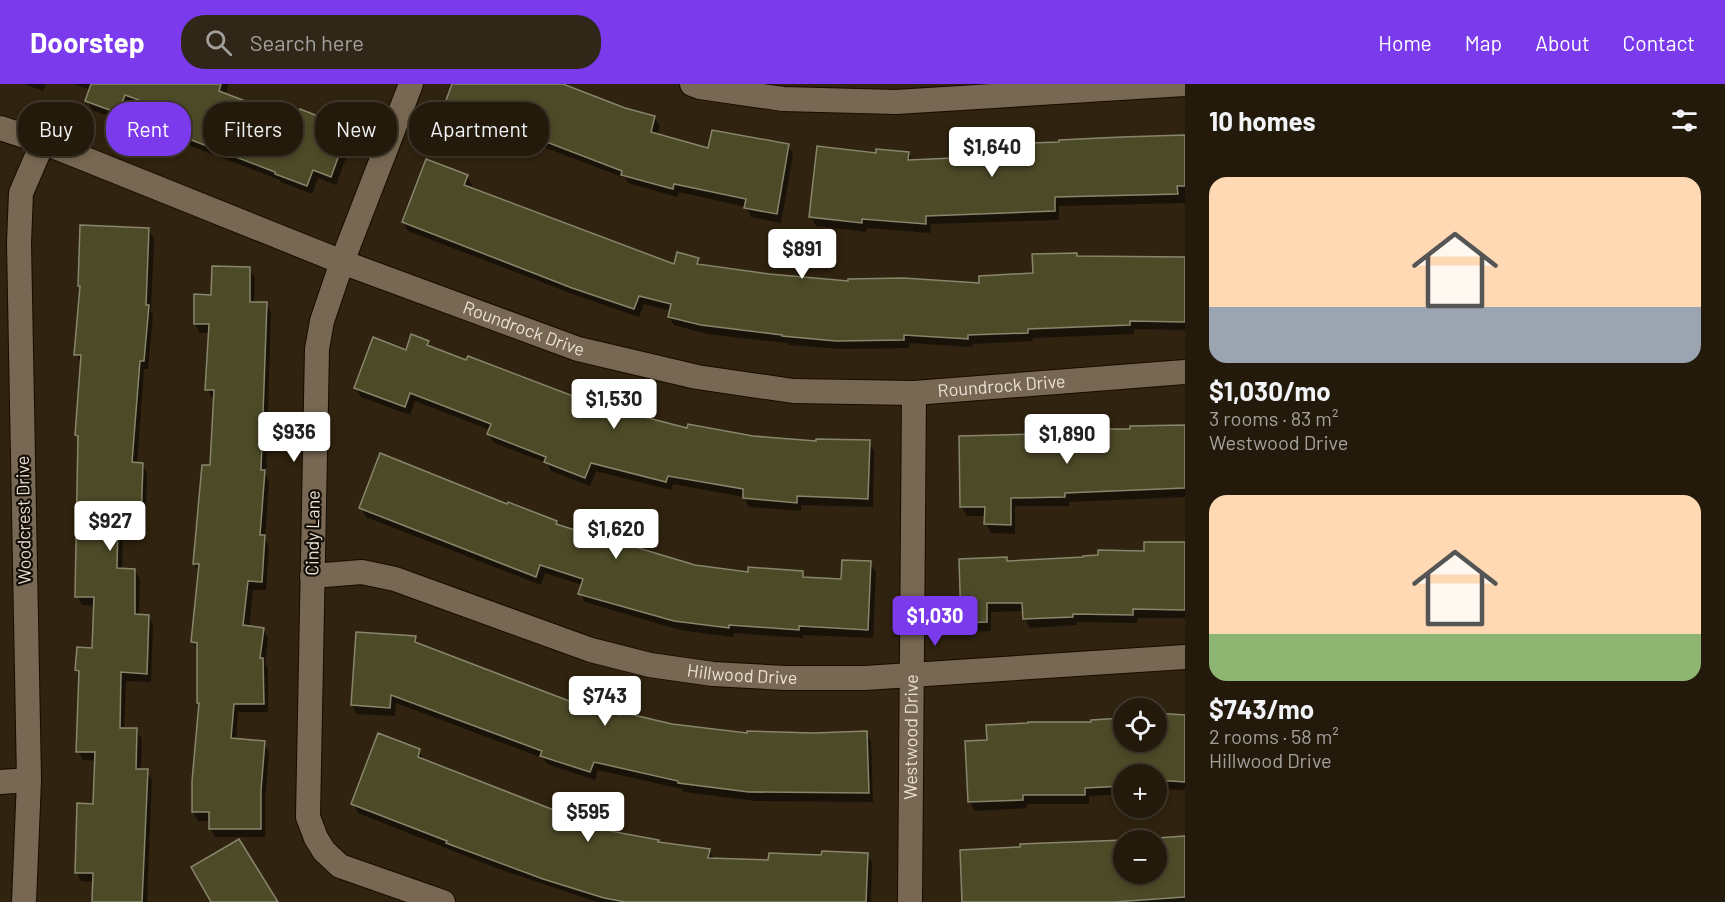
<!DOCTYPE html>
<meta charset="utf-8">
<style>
:root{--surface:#241a0b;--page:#302719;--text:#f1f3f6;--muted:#a3a19d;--line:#41382c;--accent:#7c3aed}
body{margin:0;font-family:Barlow,sans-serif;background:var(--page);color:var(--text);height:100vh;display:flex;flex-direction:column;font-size:22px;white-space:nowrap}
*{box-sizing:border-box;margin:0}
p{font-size:20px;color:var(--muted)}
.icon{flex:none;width:33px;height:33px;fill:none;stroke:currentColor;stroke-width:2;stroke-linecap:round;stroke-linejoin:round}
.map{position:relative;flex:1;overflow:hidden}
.side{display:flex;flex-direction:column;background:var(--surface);width:540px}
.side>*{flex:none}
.guide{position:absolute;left:18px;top:18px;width:570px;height:54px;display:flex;gap:12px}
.tools{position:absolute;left:1113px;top:614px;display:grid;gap:12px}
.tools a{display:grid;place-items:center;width:54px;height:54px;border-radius:50%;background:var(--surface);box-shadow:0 3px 9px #0003,0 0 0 2px var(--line);font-size:30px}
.price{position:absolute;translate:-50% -51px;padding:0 14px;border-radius:6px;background:#fff;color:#222;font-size:20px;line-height:39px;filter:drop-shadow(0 2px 3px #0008)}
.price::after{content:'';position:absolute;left:50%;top:36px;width:18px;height:14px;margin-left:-9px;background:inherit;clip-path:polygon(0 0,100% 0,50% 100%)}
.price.selected{background:var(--accent);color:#fff}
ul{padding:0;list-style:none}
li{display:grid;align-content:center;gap:12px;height:318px;padding:0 24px}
li span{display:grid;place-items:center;height:186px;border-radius:18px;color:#555}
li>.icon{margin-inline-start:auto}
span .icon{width:108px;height:108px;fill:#fffc;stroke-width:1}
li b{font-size:26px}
h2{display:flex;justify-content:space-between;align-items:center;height:72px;padding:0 24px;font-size:26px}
.pill{padding:0 21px;border-radius:24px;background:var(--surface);box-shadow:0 3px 9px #0003,0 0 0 2px var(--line);font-size:21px;line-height:54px}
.pill.selected{background:var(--accent);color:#fff}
header{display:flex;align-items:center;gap:36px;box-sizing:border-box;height:84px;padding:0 30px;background:var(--accent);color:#fff}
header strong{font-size:28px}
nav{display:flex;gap:33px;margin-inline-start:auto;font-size:21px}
.search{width:420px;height:54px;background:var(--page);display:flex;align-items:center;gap:15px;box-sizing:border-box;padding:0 21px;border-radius:24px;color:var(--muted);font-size:22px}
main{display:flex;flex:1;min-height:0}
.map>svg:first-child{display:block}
</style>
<header>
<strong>Doorstep</strong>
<div class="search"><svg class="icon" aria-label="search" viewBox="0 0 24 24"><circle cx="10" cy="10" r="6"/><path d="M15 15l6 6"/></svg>Search here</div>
<nav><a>Home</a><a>Map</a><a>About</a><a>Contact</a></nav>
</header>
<main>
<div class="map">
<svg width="1185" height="818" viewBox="0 0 1185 818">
<rect width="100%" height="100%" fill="#30230f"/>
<!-- shadow -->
<g fill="#0007">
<polygon points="24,0 46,0 43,7"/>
<polygon points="74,0 229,0 225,11 296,38 332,39 337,48 333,58 342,62 347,71 336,101 318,94 312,110 281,98 280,96 175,56 169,47 174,35 130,19 123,38 92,26 87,17 91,6"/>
<polygon points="453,0 559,0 625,25 654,33 660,42 657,51 710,66 788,61 793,70 781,139 751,133 746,123 679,108 677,113 628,99 625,94 451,28 446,19"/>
<polygon points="1185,50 1185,119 1059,122 1059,136 931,140 930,149 867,144 866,148 816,142 811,133 877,70 908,69 913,77 954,75 1001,64 1184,53"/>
<polygon points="467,92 472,101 470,105 675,182 698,175 702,182 769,192 850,198 981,200 1034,191 1076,170 1078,174 1185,174 1185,246 1134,245 1134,250 1032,254 1033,257 973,260 972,263 909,259 909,264 842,265 788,261 787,259 707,250 674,241 669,233 671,227 644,220 639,233 578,212 408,147 403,138"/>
<polygon points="149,146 154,155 151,228 153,231 148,285 144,285 137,380 142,380 147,389 145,449 123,448 122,486 135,486 140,495 139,532 148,532 153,541 151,598 126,597 124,646 136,646 142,655 141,687 147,687 152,696 147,818 93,818 94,798 81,797 76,788 94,722 96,677 83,676 78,667 80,591 77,586 93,565 95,522 82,521 77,512 80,356 77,351 81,279 76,270"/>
<polygon points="249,185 255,194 254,219 266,219 271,228 266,391 269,397 265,454 269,462 266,506 253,506 249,544 263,545 268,554 265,580 268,585 268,628 238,628 236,656 264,659 269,668 265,716 265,753 215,753 210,744 210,737 198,737 193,728 200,622 199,619 198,567 193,558 200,489 194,479 211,383 215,314 212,314 207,305 210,249 200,249 195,240 213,212"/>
<polygon points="428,258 431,264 629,335 688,346 753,353 817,358 869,358 874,367 873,423 801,421 801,427 749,423 744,413 673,400 671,406 596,387 590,402 551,387 547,379 494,359 489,350 490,346 415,317 410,331 361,313 356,304 406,268"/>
<polygon points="1185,340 1185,413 1069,418 1069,422 1015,422 1015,450 991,449 986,440 986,432 967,432 962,423 960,354 1077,350 1185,343"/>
<polygon points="508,422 556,438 559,442 598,455 619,444 624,453 621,461 695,483 749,490 802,488 806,495 843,497 870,479 876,488 873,554 803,551 803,554 734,549 733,553 680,546 585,518 580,509 582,501 545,489 541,501 366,433 361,424"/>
<polygon points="1185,459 1185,534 1137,534 1137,539 1077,538 1077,541 1030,544 1025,535 1024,527 991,528 991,547 968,548 962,539 1008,479 1145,468"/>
<polygon points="415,554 419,561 578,622 622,633 748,651 866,649 871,658 873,718 755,717 684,708 682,705 598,686 595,696 547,680 543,674 396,619 395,632 357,630 352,621"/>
<polygon points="1185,633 1185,706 1156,705 1156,690 1124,690 1124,710 1089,712 1089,720 1027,720 1027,724 975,727 970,718 967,658 1156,657"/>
<polygon points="419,667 424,677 583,739 611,741 616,750 659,760 709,766 714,775 770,777 867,770 872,779 871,818 597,818 496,784 358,729 353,720"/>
<polygon points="1185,754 1185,818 964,818 1124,789 1156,789 1156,756 1152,756"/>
</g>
<!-- building -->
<g fill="#4d4a28" stroke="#87866c" stroke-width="1.5">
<polygon points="91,0 221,0 219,7 295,36 300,25 333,38 327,54 343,60 331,93 313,86 307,102 275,90 275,88 168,47 174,29 125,11 118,29 85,17"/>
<polygon points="452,0 563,0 625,24 655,32 651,48 708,64 712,46 789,60 777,130 744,124 746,115 674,100 673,105 621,91 622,87 445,19"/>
<polygon points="1185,51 1185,102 1177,102 1178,110 1055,113 1055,127 926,132 926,140 862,135 862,139 809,133 817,62 876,69 876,65 909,68 908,76 953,74 952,64 1000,63 1000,60 1059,58 1059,56 1122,53"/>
<polygon points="426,75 468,91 464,101 674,180 677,168 699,174 697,180 769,190 848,197 848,195 903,194 979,199 979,192 1033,189 1032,170 1077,169 1077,172 1185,173 1185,238 1130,237 1130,241 1028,245 1028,249 968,251 968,255 904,251 904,256 836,257 782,252 782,251 701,241 668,233 671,220 639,212 634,225 572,204 402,138"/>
<polygon points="80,141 149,144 146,221 149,221 144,277 140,277 132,378 143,379 141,440 118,440 117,484 135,485 135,530 149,531 147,590 121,588 120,644 137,644 136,685 148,685 142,818 92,818 93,789 75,789 77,719 93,720 95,668 76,668 79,587 75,586 77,563 92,564 94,513 75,513 78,352 75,351 81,271 74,271 80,202 78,202"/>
<polygon points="212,182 250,183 250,218 267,218 261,386 265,386 260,451 265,451 262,498 248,497 243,541 264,544 260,574 263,574 264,620 234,620 231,654 265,657 261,706 261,745 209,745 209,728 192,728 192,697 199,619 197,619 197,559 191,558 199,480 193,480 202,381 210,381 214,306 205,306 209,240 194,240 194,210 211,211"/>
<polygon points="411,250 429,257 427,261 466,276 468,272 628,333 629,329 687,344 688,340 753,352 816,357 816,355 870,356 868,415 797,412 797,419 743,414 743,405 668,392 666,398 591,379 585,394 544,378 546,373 487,350 491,340 410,309 405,323 354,304 373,253 406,266"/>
<polygon points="1185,341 1185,404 1065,409 1065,413 1011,414 1011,441 984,440 985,423 960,423 959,352 1076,349 1076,345 1130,345 1130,342"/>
<polygon points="380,369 507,420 508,418 557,437 556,440 597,453 602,436 620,442 615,457 695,481 748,488 748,483 803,487 803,493 841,495 842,476 871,477 868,546 799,542 799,546 729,541 729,544 674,537 578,510 583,495 540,481 536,493 359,424"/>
<polygon points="1144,458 1185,458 1185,526 1133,525 1133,531 1073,530 1073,533 1023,535 1022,519 987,519 987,538 961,539 959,475 1007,473 1007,477 1083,473 1083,472 1098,471 1098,466 1144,467"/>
<polygon points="356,548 416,552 415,558 577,620 578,616 621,631 621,628 672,640 747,649 747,647 813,649 867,647 869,709 749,708 678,699 678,697 594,678 590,688 540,672 542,667 391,611 390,624 351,621"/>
<polygon points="1156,629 1185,631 1185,698 1156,696 1156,690 1124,690 1124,702 1085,704 1085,711 1023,711 1023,716 968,718 965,657 987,656 986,641 1028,639 1028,638 1091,638 1091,636 1124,634 1124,657 1156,657"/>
<polygon points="378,649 420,665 418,673 582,737 584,731 612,740 610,747 659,756 658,758 710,765 708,774 768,776 769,769 821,771 822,767 868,769 866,818 625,818 604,814 543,795 446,759 447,757 351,720"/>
<polygon points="1185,752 1185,813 1114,818 962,818 960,766 1020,763 1020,760 1124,756 1124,789 1156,789 1156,756 1127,756"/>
<polygon points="239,755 278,818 211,818 191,783"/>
</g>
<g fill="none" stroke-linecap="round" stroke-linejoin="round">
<!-- minor casing -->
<g stroke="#180b00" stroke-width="26">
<g id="minor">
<polyline points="411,0 342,178 322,237 317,265 308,733 316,754 324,767 340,782 443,818"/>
<polyline points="692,0 700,3 783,15 896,18 1185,0"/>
<path id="s1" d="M0,44L43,58L342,178L578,265L697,293L793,307L914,309L1185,288"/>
<path id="s2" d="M312,492L362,488L395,495L591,566L650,581L713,590L785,594H865L1185,573"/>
<polyline points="0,698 29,696"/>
<polyline points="24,818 29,696 19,159 21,109 43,58"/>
<path id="s3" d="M910,818L914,309"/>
</g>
</g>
<!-- minor -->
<use href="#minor" stroke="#786853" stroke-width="24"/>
</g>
<g text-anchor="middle" stroke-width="4.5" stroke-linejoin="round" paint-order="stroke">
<!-- street labels -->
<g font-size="18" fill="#eae1d5" stroke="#130d06">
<text dy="6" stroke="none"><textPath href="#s1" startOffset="561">Roundrock Drive</textPath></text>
<text dy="6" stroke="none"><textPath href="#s1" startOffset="1047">Roundrock Drive</textPath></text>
<text transform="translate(24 436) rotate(-91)" y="6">Woodcrest Drive</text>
<text transform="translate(313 449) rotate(-89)" y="6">Cindy Lane</text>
<text dy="6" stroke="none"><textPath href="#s2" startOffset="446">Hillwood Drive</textPath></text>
<text dy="6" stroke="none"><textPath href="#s3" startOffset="165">Westwood Drive</textPath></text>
</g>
</g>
</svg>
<div class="tools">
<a><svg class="icon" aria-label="locate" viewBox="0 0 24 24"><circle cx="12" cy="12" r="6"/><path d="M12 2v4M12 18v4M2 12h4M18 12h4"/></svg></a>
<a>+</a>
<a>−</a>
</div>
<b class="price" style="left:992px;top:94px">$1,640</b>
<b class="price" style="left:802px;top:196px">$891</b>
<b class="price" style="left:614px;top:346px">$1,530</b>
<b class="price" style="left:294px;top:379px">$936</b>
<b class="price" style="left:1067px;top:381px">$1,890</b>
<b class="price" style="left:110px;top:468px">$927</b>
<b class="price" style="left:616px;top:476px">$1,620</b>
<b class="price selected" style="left:935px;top:563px">$1,030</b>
<b class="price" style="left:605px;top:643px">$743</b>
<b class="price" style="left:588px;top:759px">$595</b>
<div class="guide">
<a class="pill">Buy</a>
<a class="pill selected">Rent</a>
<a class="pill">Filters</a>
<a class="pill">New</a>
<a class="pill">Apartment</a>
</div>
</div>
<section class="side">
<h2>10 homes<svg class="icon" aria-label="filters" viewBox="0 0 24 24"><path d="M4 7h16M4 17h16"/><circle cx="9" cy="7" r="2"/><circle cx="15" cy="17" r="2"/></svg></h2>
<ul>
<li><span style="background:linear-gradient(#ffd9b3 70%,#9aa5b1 0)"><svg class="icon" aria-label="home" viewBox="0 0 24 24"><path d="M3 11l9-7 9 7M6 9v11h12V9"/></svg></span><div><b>$1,030/mo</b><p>3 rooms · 83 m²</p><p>Westwood Drive</p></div></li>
<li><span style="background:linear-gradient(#ffd9b3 75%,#8fb573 0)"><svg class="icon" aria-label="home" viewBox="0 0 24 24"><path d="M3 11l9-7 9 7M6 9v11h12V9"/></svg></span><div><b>$743/mo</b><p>2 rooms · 58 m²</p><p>Hillwood Drive</p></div></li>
</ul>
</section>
</main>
